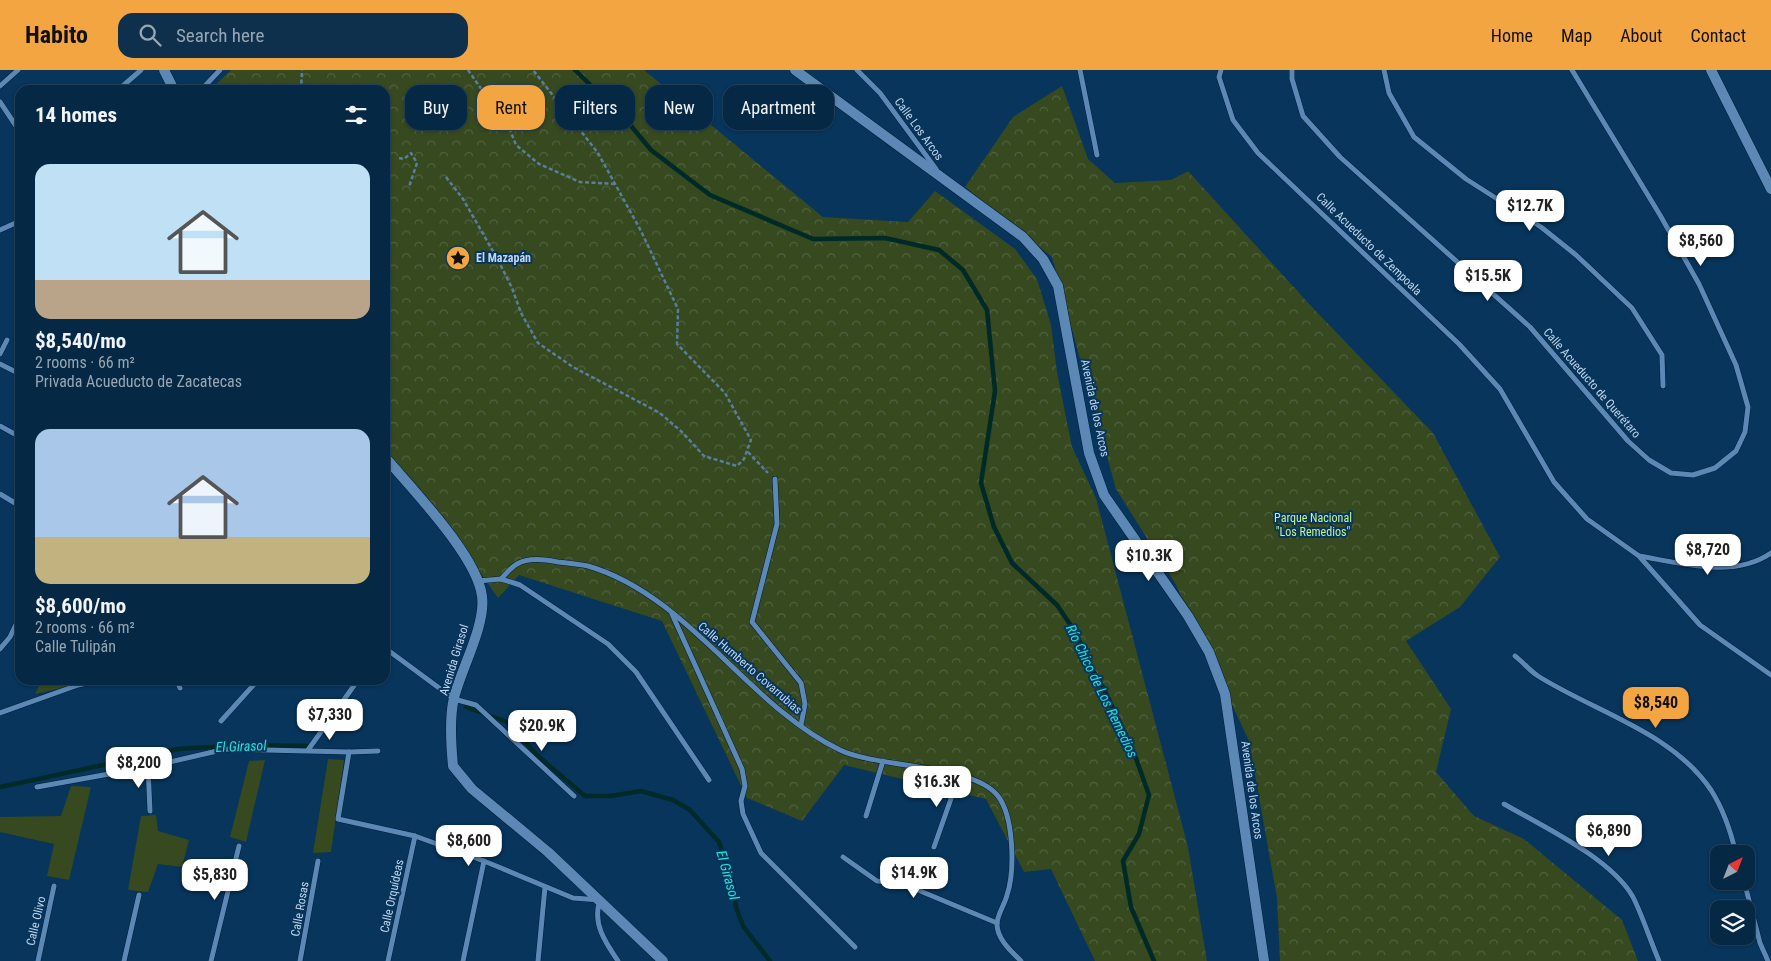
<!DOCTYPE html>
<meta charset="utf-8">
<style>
:root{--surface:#052845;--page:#0e304c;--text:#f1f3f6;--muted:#97a6b3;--line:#26445e;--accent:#f2a541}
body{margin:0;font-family:"Roboto Condensed",sans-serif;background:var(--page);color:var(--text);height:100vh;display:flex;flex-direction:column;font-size:19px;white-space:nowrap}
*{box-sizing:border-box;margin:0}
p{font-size:16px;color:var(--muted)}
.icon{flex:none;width:28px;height:28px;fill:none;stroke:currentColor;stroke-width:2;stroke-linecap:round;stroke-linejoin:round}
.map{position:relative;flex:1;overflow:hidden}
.side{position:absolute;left:15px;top:15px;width:375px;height:600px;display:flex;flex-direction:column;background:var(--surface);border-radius:15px;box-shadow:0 1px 4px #0004,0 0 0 1px var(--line)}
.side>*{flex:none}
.guide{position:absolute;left:405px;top:15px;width:475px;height:45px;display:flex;gap:10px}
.needle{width:32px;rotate:42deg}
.controls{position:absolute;left:1710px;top:775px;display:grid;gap:10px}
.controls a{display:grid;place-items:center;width:45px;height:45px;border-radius:10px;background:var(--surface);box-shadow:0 1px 4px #0004,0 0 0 1px var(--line);font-size:25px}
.price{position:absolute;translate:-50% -42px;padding:0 11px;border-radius:10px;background:#fff;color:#222;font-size:16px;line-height:32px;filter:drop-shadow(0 1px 2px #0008)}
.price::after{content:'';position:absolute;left:50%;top:30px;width:15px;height:11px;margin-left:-8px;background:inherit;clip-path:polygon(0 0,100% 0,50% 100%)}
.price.active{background:var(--accent);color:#111}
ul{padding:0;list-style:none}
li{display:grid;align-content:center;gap:10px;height:265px;padding:0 20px}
li span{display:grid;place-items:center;height:155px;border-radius:15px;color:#555}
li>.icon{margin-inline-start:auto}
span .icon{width:90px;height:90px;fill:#fffc;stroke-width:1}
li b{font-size:21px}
h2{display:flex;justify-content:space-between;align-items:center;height:60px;padding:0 20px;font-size:21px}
.pill{padding:0 18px;border-radius:15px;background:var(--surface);box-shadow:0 1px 4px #0004,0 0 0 1px var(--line);font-size:18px;line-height:45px}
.pill.active{background:var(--accent);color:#111}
header{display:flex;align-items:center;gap:30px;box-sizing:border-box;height:70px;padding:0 25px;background:var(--accent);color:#111}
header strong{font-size:24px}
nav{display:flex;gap:28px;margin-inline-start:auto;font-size:18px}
.search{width:350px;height:45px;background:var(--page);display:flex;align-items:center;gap:12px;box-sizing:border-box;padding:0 18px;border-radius:15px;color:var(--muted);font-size:19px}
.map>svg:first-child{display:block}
</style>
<header>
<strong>Habito</strong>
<div class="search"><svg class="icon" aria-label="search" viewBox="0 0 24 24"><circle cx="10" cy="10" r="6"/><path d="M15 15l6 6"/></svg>Search here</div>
<nav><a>Home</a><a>Map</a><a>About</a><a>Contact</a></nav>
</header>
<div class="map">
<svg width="1771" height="891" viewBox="0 0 1771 891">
<defs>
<pattern id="park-crowns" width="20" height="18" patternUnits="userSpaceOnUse" patternTransform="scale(1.25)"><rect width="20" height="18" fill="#36491f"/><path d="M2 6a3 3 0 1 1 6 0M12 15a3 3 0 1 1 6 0" fill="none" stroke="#516240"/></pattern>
</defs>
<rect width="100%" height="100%" fill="#07355c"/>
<!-- green -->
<g fill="#36491f">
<polygon points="42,610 97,610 35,624"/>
<polygon points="328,689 344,690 331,782 313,783"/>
<polygon points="265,690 246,772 230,767 249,691"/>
<polygon points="71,716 91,717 69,810 47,806 54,774 0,762 0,747 61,746"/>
<polygon points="156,745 158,761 189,770 182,797 158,794 148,822 128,820 141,746"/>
</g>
<!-- park -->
<g fill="url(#park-crowns)">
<polygon points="231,0 644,0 823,147 908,152 935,121 1015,179 1037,209 1051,255 1057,302 1072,377 1096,428 1188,777 1207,891 1095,891 1051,799 1024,802 986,729 844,695 802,751 747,728 662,551 519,505 498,528 456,468 385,378 385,20 210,20"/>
<polygon points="1062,16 1088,89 1115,113 1171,110 1188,101 1311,236 1433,363 1500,487 1460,537 1406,571 1451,639 1436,702 1474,746 1524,769 1622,850 1638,891 1280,891 1277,828 1249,671 1175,513 1116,419 1052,187 965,117 1013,47"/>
</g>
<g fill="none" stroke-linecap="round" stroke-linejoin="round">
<!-- stream -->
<g stroke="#002a28" stroke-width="4.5">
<polyline points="575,0 627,51 651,80 710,125 813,169 885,168 939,180 963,200 987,240 995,321 981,413 994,457 1012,493 1057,535 1076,563 1090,596 1104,619 1134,683 1149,725 1139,764 1123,791 1131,837 1154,891"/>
<polyline points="466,637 507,652 538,686 585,726 611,726 641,721 673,730 690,740 719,772 733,814 736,837 743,856 770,891"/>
<polyline points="0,717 178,679 244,675 307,676"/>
</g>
<!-- street casing -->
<g stroke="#001c39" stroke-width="6">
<g id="street">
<polyline points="857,0 880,23 936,99"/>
<polyline points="1080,0 1097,85"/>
<polyline points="1221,0 1219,7 1233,50 1258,83 1459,274 1500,319 1554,412 1587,449 1639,486 1700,555 1771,605"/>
<polyline points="1292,0 1292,9 1303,46 1340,87 1530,257 1628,371 1649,390 1671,403 1693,405 1715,398 1736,381 1745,362 1748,337 1736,295 1699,214 1660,145 1572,0"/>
<polyline points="1384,0 1389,23 1414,67 1466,109 1541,157 1576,185 1632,238 1662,285 1663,316"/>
<polyline points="0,16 18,0"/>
<polyline points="118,20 141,0"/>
<polyline points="201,20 220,0"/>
<polyline points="0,32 20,62"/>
<polyline points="0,160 20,151"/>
<polyline points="0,284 7,270"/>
<polyline points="0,294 20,304"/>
<polyline points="0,356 20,367"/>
<polyline points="775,409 777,454 752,552 801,613 805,634 801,655"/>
<polyline points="0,424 20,436"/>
<path d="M1639,486C1680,493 1734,509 1771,483"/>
<path d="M501,509C506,504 511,497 517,494C529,487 546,490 558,492C568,493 579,494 588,496C688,525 748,636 840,680C877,698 974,694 998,726C1014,747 1015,801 1007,825C1005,834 997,845 997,854C997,869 1011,881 1021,891"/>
<polyline points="478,511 501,509 520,515 608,574 636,602 709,710"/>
<polyline points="672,544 742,699 745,716 741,731 743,744 761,783 855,877"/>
<polyline points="385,578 454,629 476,635 574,726"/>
<polyline points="0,579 10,567 20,546"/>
<path d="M1515,586C1523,592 1530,601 1538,606C1595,642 1672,662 1711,720C1723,739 1731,762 1736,784"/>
<polyline points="176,610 180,618"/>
<polyline points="0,643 78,615 101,610"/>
<polyline points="221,651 258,610"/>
<polyline points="308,680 358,610"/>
<path d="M349,682L338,749L415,766L484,791L573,828L600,830C592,853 605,872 618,891"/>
<polyline points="148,697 150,741"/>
<polyline points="37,717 148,697 226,679 349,682 378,681"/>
<path d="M1504,734C1542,756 1611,788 1633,827C1643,847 1650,870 1659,891"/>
<polyline points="866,746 883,691"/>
<polyline points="934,777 959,706"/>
<polyline points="843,787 877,811 901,813 997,853"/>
<polyline points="1744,811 1760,873 1768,891"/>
<polyline points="38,891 54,816"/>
<polyline points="124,891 139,825"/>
<polyline points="211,891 239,776"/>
<polyline points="300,891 318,791"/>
<polyline points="388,891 415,766"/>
<polyline points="463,891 484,791"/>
<polyline points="538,891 545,817"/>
</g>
</g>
<!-- secondary casing -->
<g stroke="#001c39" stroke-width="11">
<g id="secondary">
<polyline points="164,0 174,20"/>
<polyline points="795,0 1023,167 1043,189 1058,216 1089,383 1104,425 1188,546 1209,582 1225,624 1264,891"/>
<polyline points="1711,0 1771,119"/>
<path d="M385,387C412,419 477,486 482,526C486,555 461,599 454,628C449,648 451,675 453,696L472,719L548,782L663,891"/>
</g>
</g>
<!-- path -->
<g stroke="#5a7e9e" stroke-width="2.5" stroke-dasharray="4 2.5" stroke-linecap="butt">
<polyline points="468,0 510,60 516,75 539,94 580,112 616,114"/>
<polyline points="301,20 302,0"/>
<polyline points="399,88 404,89 411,83 417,93 409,117"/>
<polyline points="446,107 463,129 498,190 512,218 521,243 538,273 573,297 660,343 682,362 704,386 737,396 744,389 751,370 725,323 677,274 678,239 641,161 598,83 533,0"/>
<polyline points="748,382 768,403"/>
</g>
<!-- street -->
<use href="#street" stroke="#5c88b5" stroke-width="5"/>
<!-- secondary -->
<use href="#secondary" stroke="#5c88b5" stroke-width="10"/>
</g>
<!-- icons -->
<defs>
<g id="sight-disc" transform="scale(1.25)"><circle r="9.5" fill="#f2a541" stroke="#07355c"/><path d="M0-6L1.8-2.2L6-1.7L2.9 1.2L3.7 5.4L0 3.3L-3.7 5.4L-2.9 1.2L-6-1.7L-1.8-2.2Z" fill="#111"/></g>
</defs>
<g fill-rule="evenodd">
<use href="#sight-disc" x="458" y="188"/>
</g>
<g text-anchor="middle" stroke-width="4" stroke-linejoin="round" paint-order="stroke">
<!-- street labels -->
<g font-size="12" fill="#bfd6ee" stroke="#07355c">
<text transform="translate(919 59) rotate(54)" y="4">Calle Los Arcos</text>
<text transform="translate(1369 174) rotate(44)" y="4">Calle Acueducto de Zempoala</text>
<text transform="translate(1592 313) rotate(49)" y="4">Calle Acueducto de Querétaro</text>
<text transform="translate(1095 338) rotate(78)" y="4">Avenida de los Arcos</text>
<text transform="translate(454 590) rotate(-73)" y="4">Avenida Girasol</text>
<text transform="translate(750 598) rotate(41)" y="4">Calle Humberto Covarrubias</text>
<text transform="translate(1252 720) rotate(82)" y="4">Avenida de los Arcos</text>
<text transform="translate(392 826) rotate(-78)" y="4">Calle Orquídeas</text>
<text transform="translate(300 839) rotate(-80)" y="4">Calle Rosas</text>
<text transform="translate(36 851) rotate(-77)" y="4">Calle Olivo</text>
</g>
<!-- poi labels -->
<g font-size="12" font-weight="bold" fill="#bfd6ee" stroke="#07355c" text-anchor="start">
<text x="476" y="192">El Mazapán</text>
</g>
<!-- park labels -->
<g font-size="12" fill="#c4f58e" stroke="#07355c">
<text x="1313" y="452">Parque Nacional<tspan x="1313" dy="14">"Los Remedios"</tspan></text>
</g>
<!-- water labels -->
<g font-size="14" font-style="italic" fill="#19e5dc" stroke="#07355c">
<text transform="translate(1102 621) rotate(64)" y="5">Río Chico de Los Remedios</text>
<text transform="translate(241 676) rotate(-2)" y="5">El Girasol</text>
<text transform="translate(728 805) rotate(74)" y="5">El Girasol</text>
</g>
</g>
</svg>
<div class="controls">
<a><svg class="needle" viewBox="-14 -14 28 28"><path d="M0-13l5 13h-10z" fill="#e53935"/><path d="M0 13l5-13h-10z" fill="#97a6b3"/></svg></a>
<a><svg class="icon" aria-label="layers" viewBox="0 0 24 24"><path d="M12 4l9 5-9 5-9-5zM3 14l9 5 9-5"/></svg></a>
</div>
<b class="price" style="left:1530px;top:162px">$12.7K</b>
<b class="price" style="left:1701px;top:197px">$8,560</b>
<b class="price" style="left:1488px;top:232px">$15.5K</b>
<b class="price" style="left:1708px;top:506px">$8,720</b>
<b class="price" style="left:1149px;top:512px">$10.3K</b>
<b class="price active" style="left:1656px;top:659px">$8,540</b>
<b class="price" style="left:330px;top:671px">$7,330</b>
<b class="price" style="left:542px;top:682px">$20.9K</b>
<b class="price" style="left:139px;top:719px">$8,200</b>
<b class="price" style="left:937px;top:738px">$16.3K</b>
<b class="price" style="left:1609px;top:787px">$6,890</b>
<b class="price" style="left:469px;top:797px">$8,600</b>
<b class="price" style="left:914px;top:829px">$14.9K</b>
<b class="price" style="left:215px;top:831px">$5,830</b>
<div class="guide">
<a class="pill">Buy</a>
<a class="pill active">Rent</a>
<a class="pill">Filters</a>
<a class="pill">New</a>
<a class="pill">Apartment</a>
</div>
<section class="side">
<h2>14 homes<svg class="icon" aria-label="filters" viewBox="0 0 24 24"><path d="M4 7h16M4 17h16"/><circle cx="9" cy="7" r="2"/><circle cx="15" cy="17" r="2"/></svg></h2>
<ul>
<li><span style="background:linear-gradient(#bfe0f5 75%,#b9a48a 0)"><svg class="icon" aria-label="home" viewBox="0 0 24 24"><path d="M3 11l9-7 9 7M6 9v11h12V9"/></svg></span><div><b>$8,540/mo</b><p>2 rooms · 66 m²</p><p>Privada Acueducto de Zacatecas</p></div></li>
<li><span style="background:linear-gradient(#a9c7e8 70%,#c2b280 0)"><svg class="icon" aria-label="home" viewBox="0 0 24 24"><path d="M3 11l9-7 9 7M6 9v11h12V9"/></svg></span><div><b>$8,600/mo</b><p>2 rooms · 66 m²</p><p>Calle Tulipán</p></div></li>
</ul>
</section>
</div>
